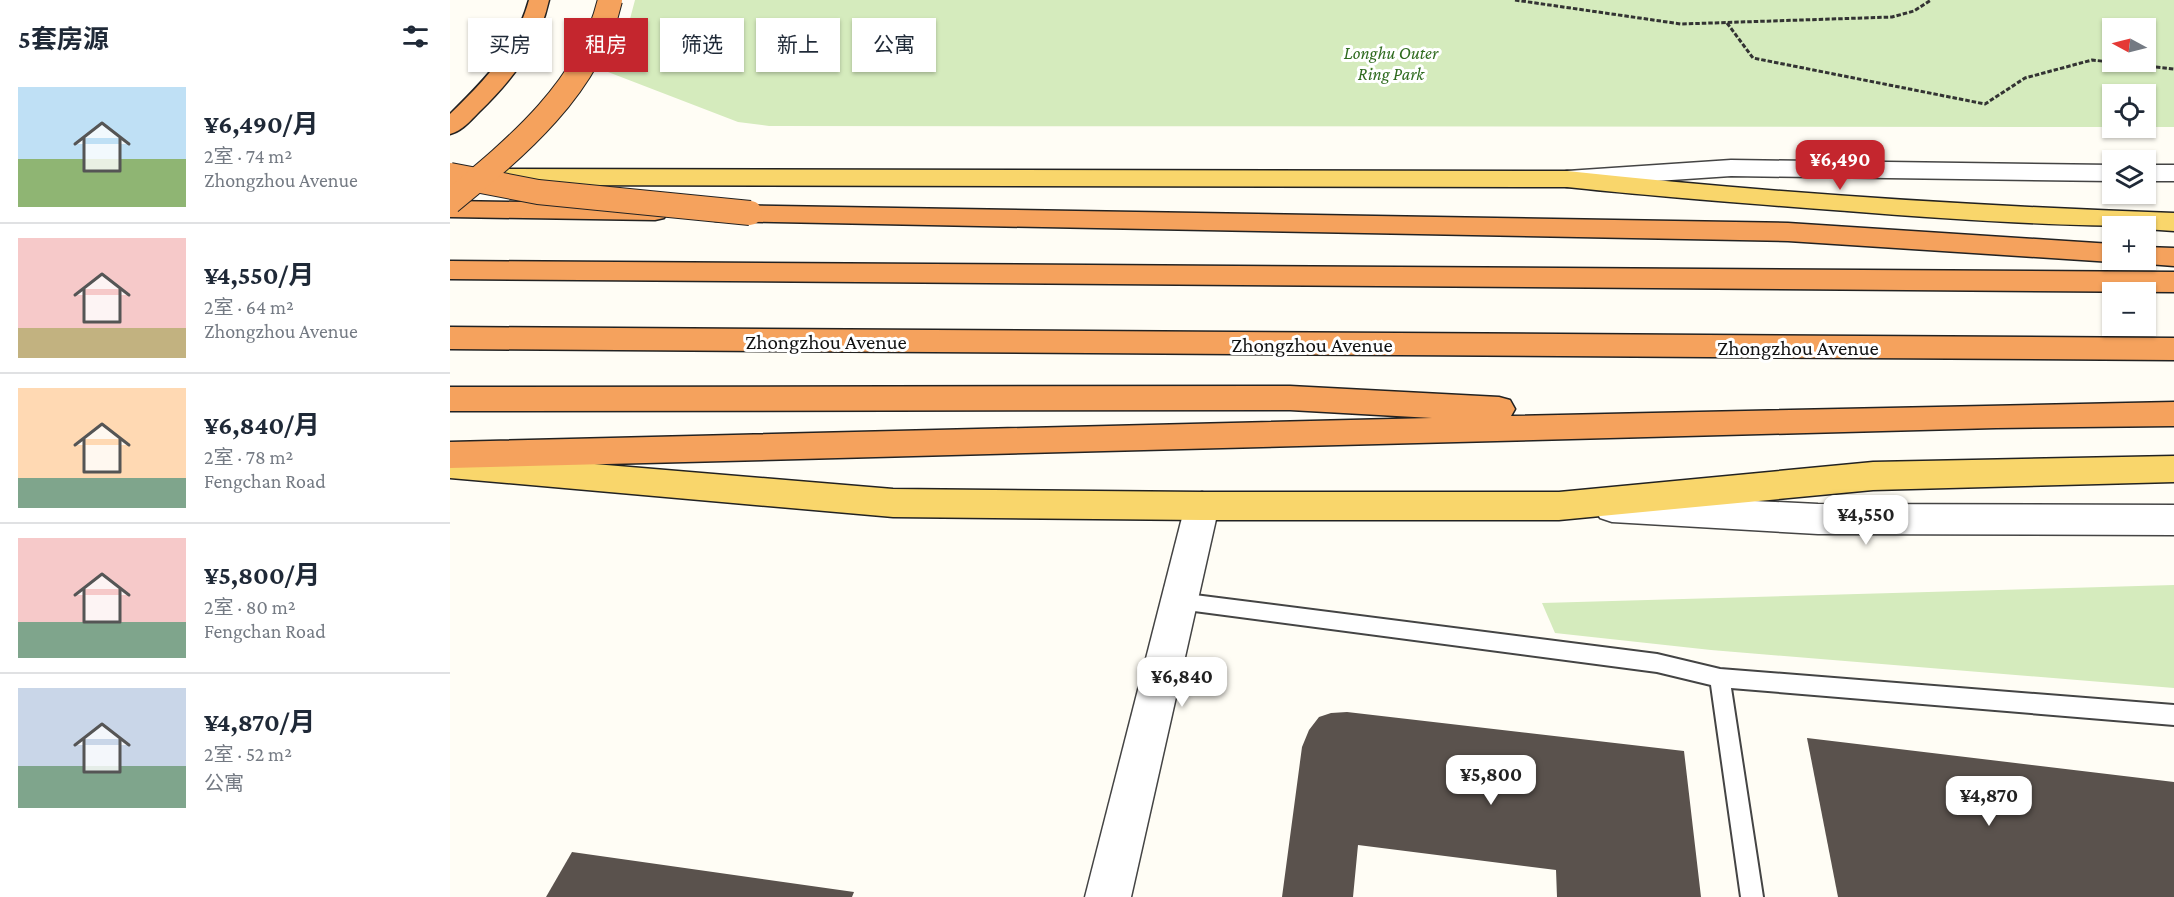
<!DOCTYPE html>
<html lang="zh">
<meta charset="utf-8">
<style>
:root{--surface:#fff;--page:#f6f6f7;--text:#1f2937;--muted:#747a83;--line:#e0e1e3;--accent:#c4262e}
body{margin:0;font-family:"Crimson Pro","Noto Sans SC",serif;background:var(--page);color:var(--text);height:100vh;display:flex;flex-direction:column;font-size:22px;white-space:nowrap}
*{box-sizing:border-box;margin:0}
p{font-size:20px;color:var(--muted)}
.icon{flex:none;width:33px;height:33px;fill:none;stroke:currentColor;stroke-width:2;stroke-linecap:round;stroke-linejoin:round}
.map{position:relative;flex:1;overflow:hidden}
.sheet{display:flex;flex-direction:column;background:var(--surface);width:450px}
.sheet>*{flex:none}
.hud{position:absolute;left:18px;top:18px;width:570px;height:54px;display:flex;gap:12px}
.needle{width:39px;rotate:277deg}
.fabs{position:absolute;left:1652px;top:18px;display:grid;gap:12px}
.fabs a{display:grid;place-items:center;width:54px;height:54px;border-radius:0px;background:var(--surface);box-shadow:0 2px 4px #0004;font-size:30px}
.price{position:absolute;translate:-50% -51px;padding:0 14px;border-radius:12px;background:#fff;color:#222;font-size:20px;line-height:39px;filter:drop-shadow(0 2px 3px #0008)}
.price::after{content:'';position:absolute;left:50%;top:36px;width:18px;height:14px;margin-left:-9px;background:inherit;clip-path:polygon(0 0,100% 0,50% 100%)}
.price.on{background:var(--accent);color:#fff}
ul{padding:0;list-style:none}
li{display:flex;align-items:center;gap:18px;height:150px;padding:0 18px}
li+li{border-top:2px solid var(--line)}
li span{display:grid;place-items:center;flex:none;width:168px;height:120px;border-radius:0px;color:#555}
li>.icon{margin-inline-start:auto}
span .icon{width:72px;height:72px;fill:#fffc;stroke-width:1}
li b{font-size:26px}
h2{display:flex;justify-content:space-between;align-items:center;height:72px;padding:0 18px;font-size:26px}
.tag{padding:0 21px;border-radius:0px;background:var(--surface);box-shadow:0 2px 4px #0004;font-size:21px;line-height:54px}
.tag.on{background:var(--accent);color:#fff}
main{display:flex;flex:1;min-height:0}
.map>svg:first-child{display:block}
</style>
<main>
<section class="sheet">
<h2>5套房源<svg class="icon" aria-label="filters" viewBox="0 0 24 24"><path d="M4 7h16M4 17h16"/><circle cx="9" cy="7" r="2"/><circle cx="15" cy="17" r="2"/></svg></h2>
<ul>
<li><span style="background:linear-gradient(#bfe0f5 60%,#8fb573 0)"><svg class="icon" aria-label="home" viewBox="0 0 24 24"><path d="M3 11l9-7 9 7M6 9v11h12V9"/></svg></span><div><b>¥6,490/月</b><p>2室 · 74 m²</p><p>Zhongzhou Avenue</p></div></li>
<li><span style="background:linear-gradient(#f6c9c9 75%,#c2b280 0)"><svg class="icon" aria-label="home" viewBox="0 0 24 24"><path d="M3 11l9-7 9 7M6 9v11h12V9"/></svg></span><div><b>¥4,550/月</b><p>2室 · 64 m²</p><p>Zhongzhou Avenue</p></div></li>
<li><span style="background:linear-gradient(#ffd9b3 75%,#7fa58c 0)"><svg class="icon" aria-label="home" viewBox="0 0 24 24"><path d="M3 11l9-7 9 7M6 9v11h12V9"/></svg></span><div><b>¥6,840/月</b><p>2室 · 78 m²</p><p>Fengchan Road</p></div></li>
<li><span style="background:linear-gradient(#f6c9c9 70%,#7fa58c 0)"><svg class="icon" aria-label="home" viewBox="0 0 24 24"><path d="M3 11l9-7 9 7M6 9v11h12V9"/></svg></span><div><b>¥5,800/月</b><p>2室 · 80 m²</p><p>Fengchan Road</p></div></li>
<li><span style="background:linear-gradient(#c9d6e8 65%,#7fa58c 0)"><svg class="icon" aria-label="home" viewBox="0 0 24 24"><path d="M3 11l9-7 9 7M6 9v11h12V9"/></svg></span><div><b>¥4,870/月</b><p>2室 · 52 m²</p><p>公寓</p></div></li>
</ul>
</section>
<div class="map">
<svg width="1724" height="897" viewBox="0 0 1724 897">
<rect width="100%" height="100%" fill="#fffdf5"/>
<!-- green -->
<g fill="#d5ebbd" fill-rule="evenodd">
<path d="M185,0H1724V127H1695V94H1662V127L319,126L288,122L158,72L176,34ZM1662,28H1695V62H1662Z"/>
<polygon points="1724,585 1724,688 1261,650 1105,633 1092,603"/>
</g>
<!-- building -->
<g fill="#5a524d">
<polygon points="897,712 1234,751 1251,897 1107,897 1106,870 908,845 903,897 832,897 852,747 859,730 869,717 881,713"/>
<polygon points="1357,738 1724,782 1724,897 1388,897"/>
<polygon points="122,852 404,892 402,897 96,897"/>
</g>
<g fill="none" stroke-linecap="round" stroke-linejoin="round">
<!-- lane casing -->
<g stroke="#444" stroke-width="4">
<polygon id="lane" points="729,593 1207,654 1270,669 1724,705 1724,725 1281,688 1313,897 1291,897 1261,685 1207,672 729,609 722,607 720,601 722,595"/>
</g>
<!-- street casing -->
<g stroke="#444" stroke-width="3">
<g id="street">
<polygon points="1281,160 1662,165 1662,181 1281,176 1117,187 1108,185 1104,179 1108,173 1117,171"/>
<rect x="1695" y="165" width="29" height="16"/>
<polygon points="752,492 764,496 769,506 681,897 635,897 735,506 740,496"/>
<polygon points="1162,494 1368,504 1724,505 1724,535 1368,534 1162,522 1150,518 1145,508 1150,498"/>
</g>
</g>
<!-- primary casing -->
<g stroke="#222" stroke-width="3">
<g id="primary">
<path d="M33,169L1117,171C1319,193 1522,206 1724,213V231L1695,229V226C1598,226 1497,219 1397,211C1304,204 1210,197 1117,187L33,185L24,183L20,177L24,171Z"/>
<polygon points="0,452 443,489 752,492 1109,492 1423,462 1724,456 1724,482 1423,490 1109,520 752,520 443,517 0,478"/>
</g>
</g>
<!-- highway casing -->
<g stroke="#222" stroke-width="3">
<g id="highway">
<path d="M79,0H99C89,46 62,80 29,112C20,121 12,131 0,134V114C35,80 66,48 79,0Z"/>
<polygon points="0,201 205,204 214,206 218,212 214,218 205,220 0,217"/>
<polygon points="266,205 1338,223 1662,244 1662,260 1672,260 1662,262 1338,241 266,221 257,219 253,213 257,207"/>
<polygon points="1695,247 1724,248 1724,266 1685,263 1683,260 1695,260"/>
<polygon points="0,261 1724,272 1724,292 0,279"/>
<polygon points="0,327 1724,338 1724,360 0,349"/>
<polygon points="840,386 1049,397 1060,400 1065,409 1061,416 1724,402 1724,426 1546,428 0,468 0,442 982,418 840,410 0,411 0,387"/>
</g>
</g>
<!-- path -->
<g stroke="#333" stroke-width="3" stroke-dasharray="4.5 2" stroke-linecap="butt">
<polyline points="1065,0 1231,24 1442,17 1464,11 1481,0"/>
<polyline points="1277,23 1303,58 1535,104 1575,78 1642,60 1724,69"/>
</g>
<!-- lane -->
<use href="#lane" fill="#fff" fill-rule="evenodd"/>
<!-- street -->
<use href="#street" fill="#fff" fill-rule="evenodd"/>
<!-- primary -->
<use href="#primary" fill="#f9d66b" fill-rule="evenodd"/>
<!-- highway -->
<use href="#highway" fill="#f5a25d" fill-rule="evenodd"/>
<!-- highway-bridge casing -->
<g stroke="#222" stroke-width="26" stroke-linecap="butt">
<g id="highway-bridge">
<polyline points="0,175 88,192 300,213"/>
<path d="M0,202C66,148 140,87 160,0"/>
</g>
</g>
<!-- highway-bridge -->
<use href="#highway-bridge" stroke="#f5a25d" stroke-width="24"/>
</g>
<g text-anchor="middle" stroke-width="6" stroke-linejoin="round" paint-order="stroke">
<!-- far-park labels -->
<g font-size="18" font-style="italic" fill="#2f6b1f" stroke="#fff">
<text x="941" y="59">Longhu Outer<tspan x="941" dy="21">Ring Park</tspan></text>
</g>
<!-- street labels -->
<g font-size="21" fill="#111" stroke="#fff">
<text x="376" y="349">Zhongzhou Avenue</text>
<text x="862" y="352">Zhongzhou Avenue</text>
<text x="1348" y="355">Zhongzhou Avenue</text>
</g>
</g>
</svg>
<div class="fabs">
<a><svg class="needle" viewBox="-14 -14 28 28"><path d="M0-13l5 13h-10z" fill="#e53935"/><path d="M0 13l5-13h-10z" fill="#747a83"/></svg></a>
<a><svg class="icon" aria-label="locate" viewBox="0 0 24 24"><circle cx="12" cy="12" r="6"/><path d="M12 2v4M12 18v4M2 12h4M18 12h4"/></svg></a>
<a><svg class="icon" aria-label="layers" viewBox="0 0 24 24"><path d="M12 4l9 5-9 5-9-5zM3 14l9 5 9-5"/></svg></a>
<a>+</a>
<a>−</a>
</div>
<b class="price on" style="left:1390px;top:191px">¥6,490</b>
<b class="price" style="left:1416px;top:546px">¥4,550</b>
<b class="price" style="left:732px;top:708px">¥6,840</b>
<b class="price" style="left:1041px;top:806px">¥5,800</b>
<b class="price" style="left:1539px;top:827px">¥4,870</b>
<div class="hud">
<a class="tag">买房</a>
<a class="tag on">租房</a>
<a class="tag">筛选</a>
<a class="tag">新上</a>
<a class="tag">公寓</a>
</div>
</div>
</main>
